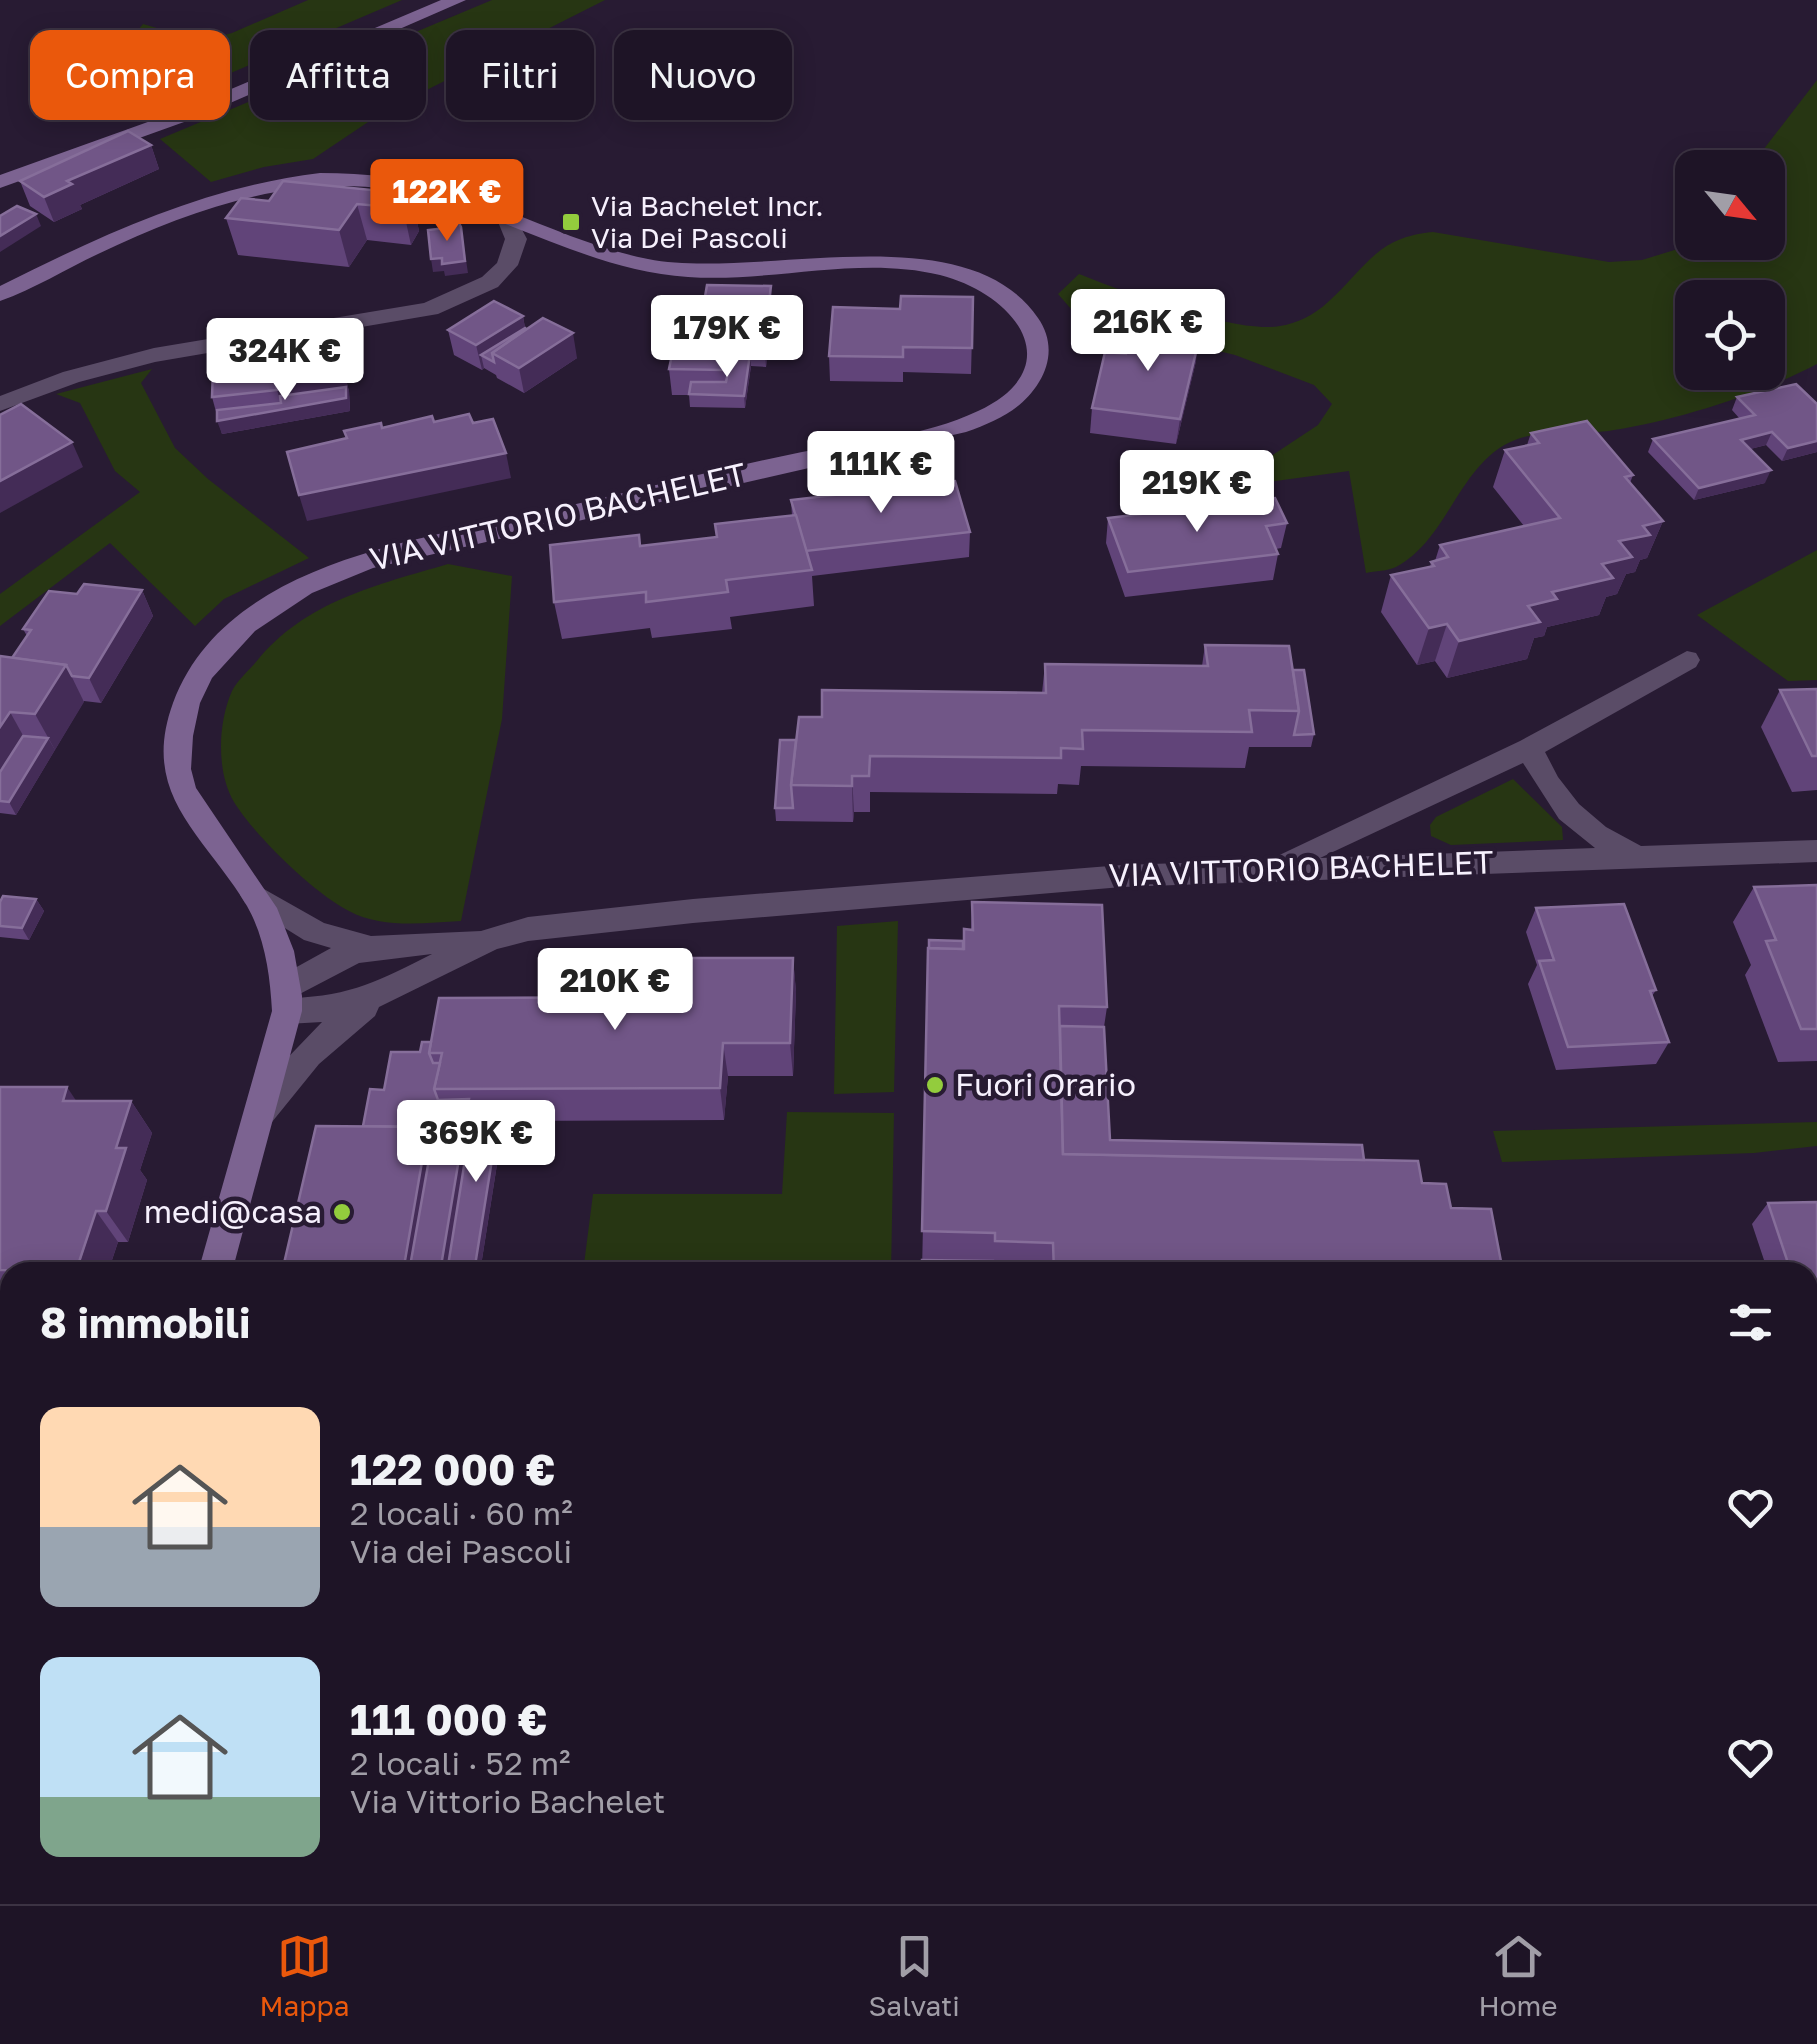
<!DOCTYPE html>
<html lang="it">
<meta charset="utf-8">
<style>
:root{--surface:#1e1426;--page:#2b2132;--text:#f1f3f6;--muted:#a19ea7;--line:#3c3343;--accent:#ea580c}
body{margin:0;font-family:"Golos Text",sans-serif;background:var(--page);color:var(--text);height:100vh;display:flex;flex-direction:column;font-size:38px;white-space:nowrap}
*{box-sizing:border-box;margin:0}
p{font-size:32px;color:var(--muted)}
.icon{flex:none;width:55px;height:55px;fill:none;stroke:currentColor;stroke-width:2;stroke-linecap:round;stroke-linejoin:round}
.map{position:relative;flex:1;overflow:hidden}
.drawer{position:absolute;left:0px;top:1262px;width:1818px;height:642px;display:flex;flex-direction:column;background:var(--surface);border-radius:30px 30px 0 0;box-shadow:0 5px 25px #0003,0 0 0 2px var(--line)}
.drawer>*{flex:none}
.top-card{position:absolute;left:30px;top:30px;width:1000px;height:90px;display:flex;gap:20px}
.needle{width:65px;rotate:119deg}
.controls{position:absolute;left:1675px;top:150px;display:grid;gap:20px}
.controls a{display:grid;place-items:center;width:110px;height:110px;border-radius:20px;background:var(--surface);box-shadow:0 5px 25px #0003,0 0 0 2px var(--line);font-size:50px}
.price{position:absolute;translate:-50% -85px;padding:0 22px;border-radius:10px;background:#fff;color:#222;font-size:32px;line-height:65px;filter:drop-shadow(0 2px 5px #0008)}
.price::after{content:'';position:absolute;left:50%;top:60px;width:30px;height:22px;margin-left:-15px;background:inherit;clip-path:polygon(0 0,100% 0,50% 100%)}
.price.on{background:var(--accent);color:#fff}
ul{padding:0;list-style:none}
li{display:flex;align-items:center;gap:30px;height:250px;padding:0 40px}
li span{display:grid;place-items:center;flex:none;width:280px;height:200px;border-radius:20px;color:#555}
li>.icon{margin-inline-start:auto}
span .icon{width:120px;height:120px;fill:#fffc;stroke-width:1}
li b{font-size:42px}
h2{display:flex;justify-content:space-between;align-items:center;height:120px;padding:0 40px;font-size:42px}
.pill{padding:0 35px;border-radius:20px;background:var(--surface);box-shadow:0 5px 25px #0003,0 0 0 2px var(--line);font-size:35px;line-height:90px}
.pill.on{background:var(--accent);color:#fff}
.tab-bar{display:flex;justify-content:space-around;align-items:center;height:140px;border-top:2px solid var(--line);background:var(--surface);font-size:28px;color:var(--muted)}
.tab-bar a{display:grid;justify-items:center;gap:5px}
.tab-bar .on{color:var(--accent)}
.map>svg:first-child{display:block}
</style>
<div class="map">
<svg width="1817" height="1904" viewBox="0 0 1817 1904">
<rect width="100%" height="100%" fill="#281b33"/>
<!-- green -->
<g fill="#273613" fill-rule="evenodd">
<polygon points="308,0 402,0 184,93 138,30 143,24 202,41 232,33"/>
<polygon points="492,0 605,0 383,112 313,159 264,167 211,182 160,139"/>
<path d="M1817,80V364C1760,394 1678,420 1614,430C1582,436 1546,428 1515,440C1459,462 1449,539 1396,567C1388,571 1375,571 1366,573L1349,471L1261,483L1265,460L1318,425L1332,404L1314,385L1235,355L1078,317L1058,294L1079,274C1124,292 1235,334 1280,326C1298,323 1314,315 1328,302C1366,268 1376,237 1433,232L1609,262L1642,260L1681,248L1692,240L1768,242V168L1750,167ZM1692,298H1768V372H1692Z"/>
<polygon points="152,369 141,383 175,448 208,479 309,558 224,599 195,626 110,543 0,626 0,594 140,492 115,471 80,403 56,394"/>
<polygon points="1817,550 1817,680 1788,681 1697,615"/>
<path d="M448,564L512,576L502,719L461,921C425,923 382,929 349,911C315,894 254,835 234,802C216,772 218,722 232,691C237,681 248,671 256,662C305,601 377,585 448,564Z"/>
<polygon points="1513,779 1562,827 1563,840 1451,845 1431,836 1430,825 1436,817"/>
<polygon points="898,921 894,1092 834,1094 837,926"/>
<polygon points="787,1112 894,1113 891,1272 583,1272 593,1194 782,1194"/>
<polygon points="1817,1122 1817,1146 1754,1153 1502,1162 1493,1131"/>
</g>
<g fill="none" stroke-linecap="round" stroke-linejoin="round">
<!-- street -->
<g fill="#5a4c67" fill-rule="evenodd">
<polygon points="506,211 513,213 527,239 518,265 498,287 438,314 155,362 79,382 0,411 0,396 63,372 154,348 424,303 482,277 497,263 505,239 496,217"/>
<path d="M1687,651L1696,653L1700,660L1696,667L1545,752L1558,777L1579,804L1606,827L1641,846L1817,840V862L1122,887L693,923L528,941L497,949L379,1007L375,1016L319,1064L272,1122L261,1126L250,1122L245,1112L273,1073L322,1022L287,1024L276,1020L272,1011L276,1002L284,1000L275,997L271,988L275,979L331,948L304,940L245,903L240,895L245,887L255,884L324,923L371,936L481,931L528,917L693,899L1122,865L1269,860L1520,741ZM1523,763L1559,819L1595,848L1320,858ZM432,954C381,980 351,996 292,998L359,963Z"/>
<polygon points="10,1893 10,1895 51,1895 49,1904 7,1904"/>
<polygon points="1502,1895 1544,1895 1546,1904 1504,1904"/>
</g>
<!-- secondary -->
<g fill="#7c6391" fill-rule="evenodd">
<polygon points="441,0 466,0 198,117 0,188 0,175 184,109"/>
<path d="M320,173C366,173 410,178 454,192C519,212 581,246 648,259C757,281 965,211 1038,318C1052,338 1052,361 1039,382C1022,410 996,421 966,432L373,568L312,593L255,631L212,678L200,703L193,736L191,769L196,788L277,908L294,951L302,996V1011L232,1272H198L272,1011C270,975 265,938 247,906C205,835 139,796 173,703C226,559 427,539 555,509C637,490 719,469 802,452C860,441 924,437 978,411C1072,367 1015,294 940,275C858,255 771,283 688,277C598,271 520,224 435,199C317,165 205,203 98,254C66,269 34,289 0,301V286C104,234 204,187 320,173Z"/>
<polygon points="10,1494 10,1531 0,1535 0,1498"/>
<polygon points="1817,1532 1817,1570 1808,1570 1808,1533"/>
<polygon points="0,1568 10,1572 10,1613 0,1609"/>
</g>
</g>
<!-- wall -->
<g fill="#614479">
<polygon points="151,145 159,169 80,205 82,209 54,222 30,206 20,181"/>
<polygon points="411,194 419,231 411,245 367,240 349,267 238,255 226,218 269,201"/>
<polygon points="973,297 971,374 903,372 903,382 830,381 829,356 900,309"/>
<polygon points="773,312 766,367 751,366 745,408 690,407 689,395 672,395 669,369"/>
<polygon points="523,316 525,328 577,358 524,393 497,378 496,375 484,368 482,370 454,355 448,330"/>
<polygon points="1126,354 1196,361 1176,444 1090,433 1092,408"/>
<polygon points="342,365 349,391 350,411 222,434 212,397"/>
<polygon points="1737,397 1817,404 1817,452 1782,461 1766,445 1750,449 1765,483 1694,500 1648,452 1653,439 1740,419 1732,410"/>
<polygon points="1531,433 1633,475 1630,483 1663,521 1647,558 1640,560 1635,572 1626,574 1617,594 1606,597 1599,615 1547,627 1544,636 1534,638 1527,659 1447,678 1435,661 1417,665 1381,612 1391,575 1430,567 1431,562 1435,561 1440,545 1524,526 1493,487 1505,450 1527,445"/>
<polygon points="791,500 970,532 969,557 812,576 814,606 730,617 732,629 652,638 650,628 562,639 554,602 640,546 717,537 792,516"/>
<polygon points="1108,518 1287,523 1281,548 1276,549 1278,554 1273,580 1125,597 1106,543"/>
<polygon points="142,590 153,616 101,703 84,701 16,815 0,813 0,656 12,658 27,636 23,629 77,594"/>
<polygon points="1205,645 1293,670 1314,734 1311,747 1249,747 1245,768 1081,766 1079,785 1058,784 1057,794 870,792 870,812 854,812 853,822 776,821 775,808 796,741 822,717 1042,693 1045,664 1202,666"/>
<polygon points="1817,689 1817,790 1792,792 1761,727 1780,690"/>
<polygon points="1817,885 1817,1061 1778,1062 1745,975 1751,965 1733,922 1754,887"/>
<polygon points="36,899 44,911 29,940 0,937 0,902"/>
<polygon points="972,902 1107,1007 1104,1027 1110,1140 1364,1160 1422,1183 1451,1208 1503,1272 922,1272 929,940 963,941 971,930"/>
<polygon points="1536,908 1656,990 1652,996 1669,1042 1656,1064 1556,1070 1528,984 1537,965 1526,932"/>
<polygon points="793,958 796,992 793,1076 728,1076 724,1120 514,1121 508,1159 498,1158 480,1272 282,1272 384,1090 431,1042 685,997"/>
<polygon points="0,1087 76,1101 131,1101 152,1133 140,1170 147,1180 128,1242 118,1242 108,1272 10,1272 10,1300 0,1300"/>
<polygon points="1817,1202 1817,1425 1808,1398 1808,1272 1768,1272 1752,1224 1768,1203"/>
<rect x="1808" y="1748" width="9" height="69"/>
<polygon points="1307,1895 1445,1895 1446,1904 1308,1904"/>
<polygon points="1607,1895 1693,1895 1695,1904 1609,1904"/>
</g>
<!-- shaded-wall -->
<g fill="#442c57">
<polygon points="151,145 159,169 80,205 82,209 54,222 44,197 67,181"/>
<polygon points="411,194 419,231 411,245 403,208"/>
<polygon points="357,204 367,240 349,267 339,230"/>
<polygon points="36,214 41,226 0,252 0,236"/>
<polygon points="461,227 468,273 445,276 444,271 433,272 431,259"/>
<polygon points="771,286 773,312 766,367 764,341"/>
<polygon points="523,316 527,341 481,355 484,368 482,370 476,345"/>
<polygon points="573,333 577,358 524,393 519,368"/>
<polygon points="1200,335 1196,361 1176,444 1180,419"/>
<polygon points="334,339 341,364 341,374 342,365 349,391 350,411 222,434 217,421 283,410 277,390 276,383 335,366"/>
<polygon points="731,341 733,366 728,395 725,370"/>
<polygon points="750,354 751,366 745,408 744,396"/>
<polygon points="1772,432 1766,445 1735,453 1741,440"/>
<polygon points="1817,441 1817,452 1782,461 1788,448"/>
<polygon points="72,442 83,467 0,513 0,481"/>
<polygon points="506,453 511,478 307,521 299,495"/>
<polygon points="1771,470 1765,483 1694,500 1699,488"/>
<polygon points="1663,521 1647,558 1640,560 1635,572 1626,574 1617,594 1606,597 1599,615 1547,627 1544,636 1534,638 1527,659 1447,678 1459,641 1528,606 1602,564 1619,541 1643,526"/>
<polygon points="142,590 153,616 101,703 89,678"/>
<polygon points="1447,624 1435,661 1417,665 1429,628"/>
<polygon points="66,665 84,702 55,750 35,714"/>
<polygon points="10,712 30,748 0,796 0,727"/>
<polygon points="48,738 55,750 16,815 9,802"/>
<polygon points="852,776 854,812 853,822 852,786"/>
<polygon points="36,899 44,911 29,940 22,928"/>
<polygon points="793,958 796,992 793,1076 790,1043"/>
<polygon points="723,1043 728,1076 724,1120 720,1088"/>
<polygon points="67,1087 89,1120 63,1101"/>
<polygon points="469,1099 477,1121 453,1272 440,1272"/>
<polygon points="131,1101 152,1133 140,1170 147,1180 128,1242 106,1211 116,1148"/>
<polygon points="511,1109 514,1121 508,1159 505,1148"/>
<polygon points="428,1127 441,1158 422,1272 403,1272"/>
<polygon points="494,1147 498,1158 480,1272 474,1272"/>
<polygon points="96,1211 118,1242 108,1272 77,1272"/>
<polygon points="371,1895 380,1895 375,1904 366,1904"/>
<polygon points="678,1895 692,1895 688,1904 674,1904"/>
</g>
<!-- building -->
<g fill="#715687" stroke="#866e9a" stroke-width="2.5">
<polygon points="128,131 151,145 67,181 72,184 44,197 20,181"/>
<polygon points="283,181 411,194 403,208 357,204 339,230 226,218 241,198 269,201"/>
<polygon points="17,206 36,214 0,236 0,216"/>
<polygon points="458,221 461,227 465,261 442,264 442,258 431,259 428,230 446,228 446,223"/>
<polygon points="707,285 771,286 764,341 731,341 725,370 669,369 678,326 700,326"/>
<polygon points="901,296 973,297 972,348 903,347 903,357 829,356 833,307 900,309"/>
<polygon points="494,301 523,316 476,345 448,330"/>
<polygon points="543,318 573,333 519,368 492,353"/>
<polygon points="1132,327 1200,335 1180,419 1092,408 1105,352 1126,354"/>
<polygon points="525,328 526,329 492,353 494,362 481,355"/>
<polygon points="334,339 335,366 342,365 342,374 276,383 277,390 212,397 213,368 269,361 269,347"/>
<polygon points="732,353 750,354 744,396 689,394 691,382 726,382"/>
<polygon points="1796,384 1817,404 1817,441 1788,448 1772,432 1741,440 1771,470 1699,488 1653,439 1755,415 1737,397"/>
<polygon points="346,387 346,398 217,421 217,410 281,403 280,396"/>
<polygon points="21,404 72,442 0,481 0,415"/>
<polygon points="469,414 473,423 493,419 506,453 299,495 287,452 347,438 344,431 381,423 382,428 432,416 434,422"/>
<polygon points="1587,421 1633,475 1625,477 1663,521 1643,526 1650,535 1619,541 1632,557 1602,564 1613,578 1552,592 1557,599 1528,606 1540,622 1459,641 1447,624 1429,628 1391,575 1434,566 1431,562 1448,557 1440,545 1560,518 1505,450 1539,443 1531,433"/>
<polygon points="955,481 970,532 806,551 791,500"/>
<polygon points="1275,498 1287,523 1266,526 1278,554 1128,572 1108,518"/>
<polygon points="796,515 812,570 726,580 728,592 646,602 646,592 554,602 550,545 639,535 640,546 717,537 715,524"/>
<polygon points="84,584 142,590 89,678 72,676 66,665 12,658 31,630 23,629 49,591 77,594"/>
<polygon points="1205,645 1289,646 1299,711 1249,710 1252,732 1082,730 1083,749 1061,748 1061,758 870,756 869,776 852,776 852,786 791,785 799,717 822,717 822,690 1046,693 1045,664 1208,666"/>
<polygon points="0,656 66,665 35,714 10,712 0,727"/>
<polygon points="1293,670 1304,670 1314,734 1294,735 1299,711"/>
<polygon points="1817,689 1817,756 1812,756 1780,690"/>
<polygon points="23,736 48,738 9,802 0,801 0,772"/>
<polygon points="780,740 796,740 791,785 793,808 775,808"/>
<polygon points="1817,885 1817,1029 1801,1029 1766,941 1776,940 1754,887"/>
<polygon points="3,896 36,899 22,928 0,926 0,902"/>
<polygon points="972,902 1102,905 1107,1007 1059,1006 1063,1154 1418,1161 1422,1183 1446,1184 1451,1208 1491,1209 1503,1272 1054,1272 1053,1243 995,1241 995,1233 922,1231 928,948 964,949 964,929 973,930"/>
<polygon points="1624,904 1656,990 1650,991 1669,1042 1568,1047 1539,961 1554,960 1536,908"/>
<polygon points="929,940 963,941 963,949 929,948"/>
<polygon points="689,958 793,958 790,1043 723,1043 720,1088 434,1089 442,1053 429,1053 439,998 685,997"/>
<polygon points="1060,1026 1104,1027 1110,1140 1362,1145 1364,1160 1063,1154"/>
<polygon points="422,1042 431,1042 429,1053 433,1063 440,1063 434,1089 438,1100 469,1099 440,1272 409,1272 433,1137 428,1127 363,1126 370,1089 384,1090 391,1052 420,1052"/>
<polygon points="0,1087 67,1087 63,1101 131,1101 116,1148 126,1148 106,1211 96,1211 76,1271 0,1270"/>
<polygon points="511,1109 505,1148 494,1147 474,1272 447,1272 473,1110"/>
<polygon points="316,1126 428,1127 403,1272 282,1272"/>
<polygon points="1817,1202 1817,1356 1815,1351 1808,1351 1808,1272 1791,1272 1768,1203"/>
<polygon points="922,1260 993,1261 993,1269 1049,1271 1049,1272 922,1272"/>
<polygon points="1808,1748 1817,1748 1817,1811 1808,1810"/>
<polygon points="324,1895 371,1895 366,1904 319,1904"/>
<polygon points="598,1895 678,1895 674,1904 594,1904"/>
<polygon points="883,1895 1086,1895 1087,1904 883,1904"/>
<polygon points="1318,1895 1366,1895 1368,1904 1319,1904"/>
<polygon points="1366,1895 1388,1895 1389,1904 1368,1904"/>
<polygon points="1394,1895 1445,1895 1446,1904 1396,1904"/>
<polygon points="1617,1895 1693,1895 1695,1904 1618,1904"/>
</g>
<!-- markers -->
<g fill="#93cc3d" stroke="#281b33" stroke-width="4">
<rect x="561" y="212" width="20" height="20" rx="5"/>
<circle cx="935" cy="1085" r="10"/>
<circle cx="342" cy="1212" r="10"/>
</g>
<g text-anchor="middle" stroke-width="9" stroke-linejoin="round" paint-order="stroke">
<!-- far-poi labels -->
<g font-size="28" fill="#f6f0fd" stroke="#281b33" text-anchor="start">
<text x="591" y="216">Via Bachelet Incr.<tspan x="591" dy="32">Via Dei Pascoli</tspan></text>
</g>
<!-- street labels -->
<g font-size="32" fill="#f6f0fd" stroke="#281b33">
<text transform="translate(558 517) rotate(-13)" y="11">VIA VITTORIO BACHELET</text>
<text transform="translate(1301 869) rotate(-2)" y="11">VIA VITTORIO BACHELET</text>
</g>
<!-- poi labels -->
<g font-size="32" fill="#f6f0fd" stroke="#281b33" text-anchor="start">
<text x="955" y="1096">Fuori Orario</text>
<text x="322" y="1223" text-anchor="end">medi@casa</text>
</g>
</g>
</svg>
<div class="controls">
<a><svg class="needle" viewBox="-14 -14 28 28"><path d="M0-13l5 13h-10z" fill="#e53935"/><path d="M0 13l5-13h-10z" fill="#a19ea7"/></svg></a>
<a><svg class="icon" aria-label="locate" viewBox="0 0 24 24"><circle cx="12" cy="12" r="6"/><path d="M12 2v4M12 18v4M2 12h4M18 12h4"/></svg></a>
</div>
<b class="price on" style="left:447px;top:244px">122K €</b>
<b class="price" style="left:1148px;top:374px">216K €</b>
<b class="price" style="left:727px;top:380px">179K €</b>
<b class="price" style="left:285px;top:403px">324K €</b>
<b class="price" style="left:881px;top:516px">111K €</b>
<b class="price" style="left:1197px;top:535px">219K €</b>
<b class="price" style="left:615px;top:1033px">210K €</b>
<b class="price" style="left:476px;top:1185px">369K €</b>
<div class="top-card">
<a class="pill on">Compra</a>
<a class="pill">Affitta</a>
<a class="pill">Filtri</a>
<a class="pill">Nuovo</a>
</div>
<section class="drawer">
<h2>8 immobili<svg class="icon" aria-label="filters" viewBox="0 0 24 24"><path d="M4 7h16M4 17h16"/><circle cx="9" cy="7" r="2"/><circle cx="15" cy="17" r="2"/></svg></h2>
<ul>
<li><span style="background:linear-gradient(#ffd9b3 60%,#9aa5b1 0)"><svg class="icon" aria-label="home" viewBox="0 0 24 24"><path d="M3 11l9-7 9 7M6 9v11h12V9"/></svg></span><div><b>122 000 €</b><p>2 locali · 60 m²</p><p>Via dei Pascoli</p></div><svg class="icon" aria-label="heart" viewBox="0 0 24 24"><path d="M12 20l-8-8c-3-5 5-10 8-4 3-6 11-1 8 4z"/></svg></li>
<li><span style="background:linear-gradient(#bfe0f5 70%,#7fa58c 0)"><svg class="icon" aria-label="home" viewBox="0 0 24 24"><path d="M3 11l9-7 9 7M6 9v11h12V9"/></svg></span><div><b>111 000 €</b><p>2 locali · 52 m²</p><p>Via Vittorio Bachelet</p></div><svg class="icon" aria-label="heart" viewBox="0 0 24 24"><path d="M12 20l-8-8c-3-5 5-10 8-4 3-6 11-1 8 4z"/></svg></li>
</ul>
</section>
</div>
<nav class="tab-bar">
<a class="on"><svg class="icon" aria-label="map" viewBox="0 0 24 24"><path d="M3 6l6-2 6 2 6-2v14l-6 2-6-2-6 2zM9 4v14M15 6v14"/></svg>Mappa</a>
<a><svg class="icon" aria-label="saved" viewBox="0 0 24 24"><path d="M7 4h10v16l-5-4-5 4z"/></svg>Salvati</a>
<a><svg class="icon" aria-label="home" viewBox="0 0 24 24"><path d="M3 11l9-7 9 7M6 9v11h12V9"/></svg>Home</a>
</nav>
